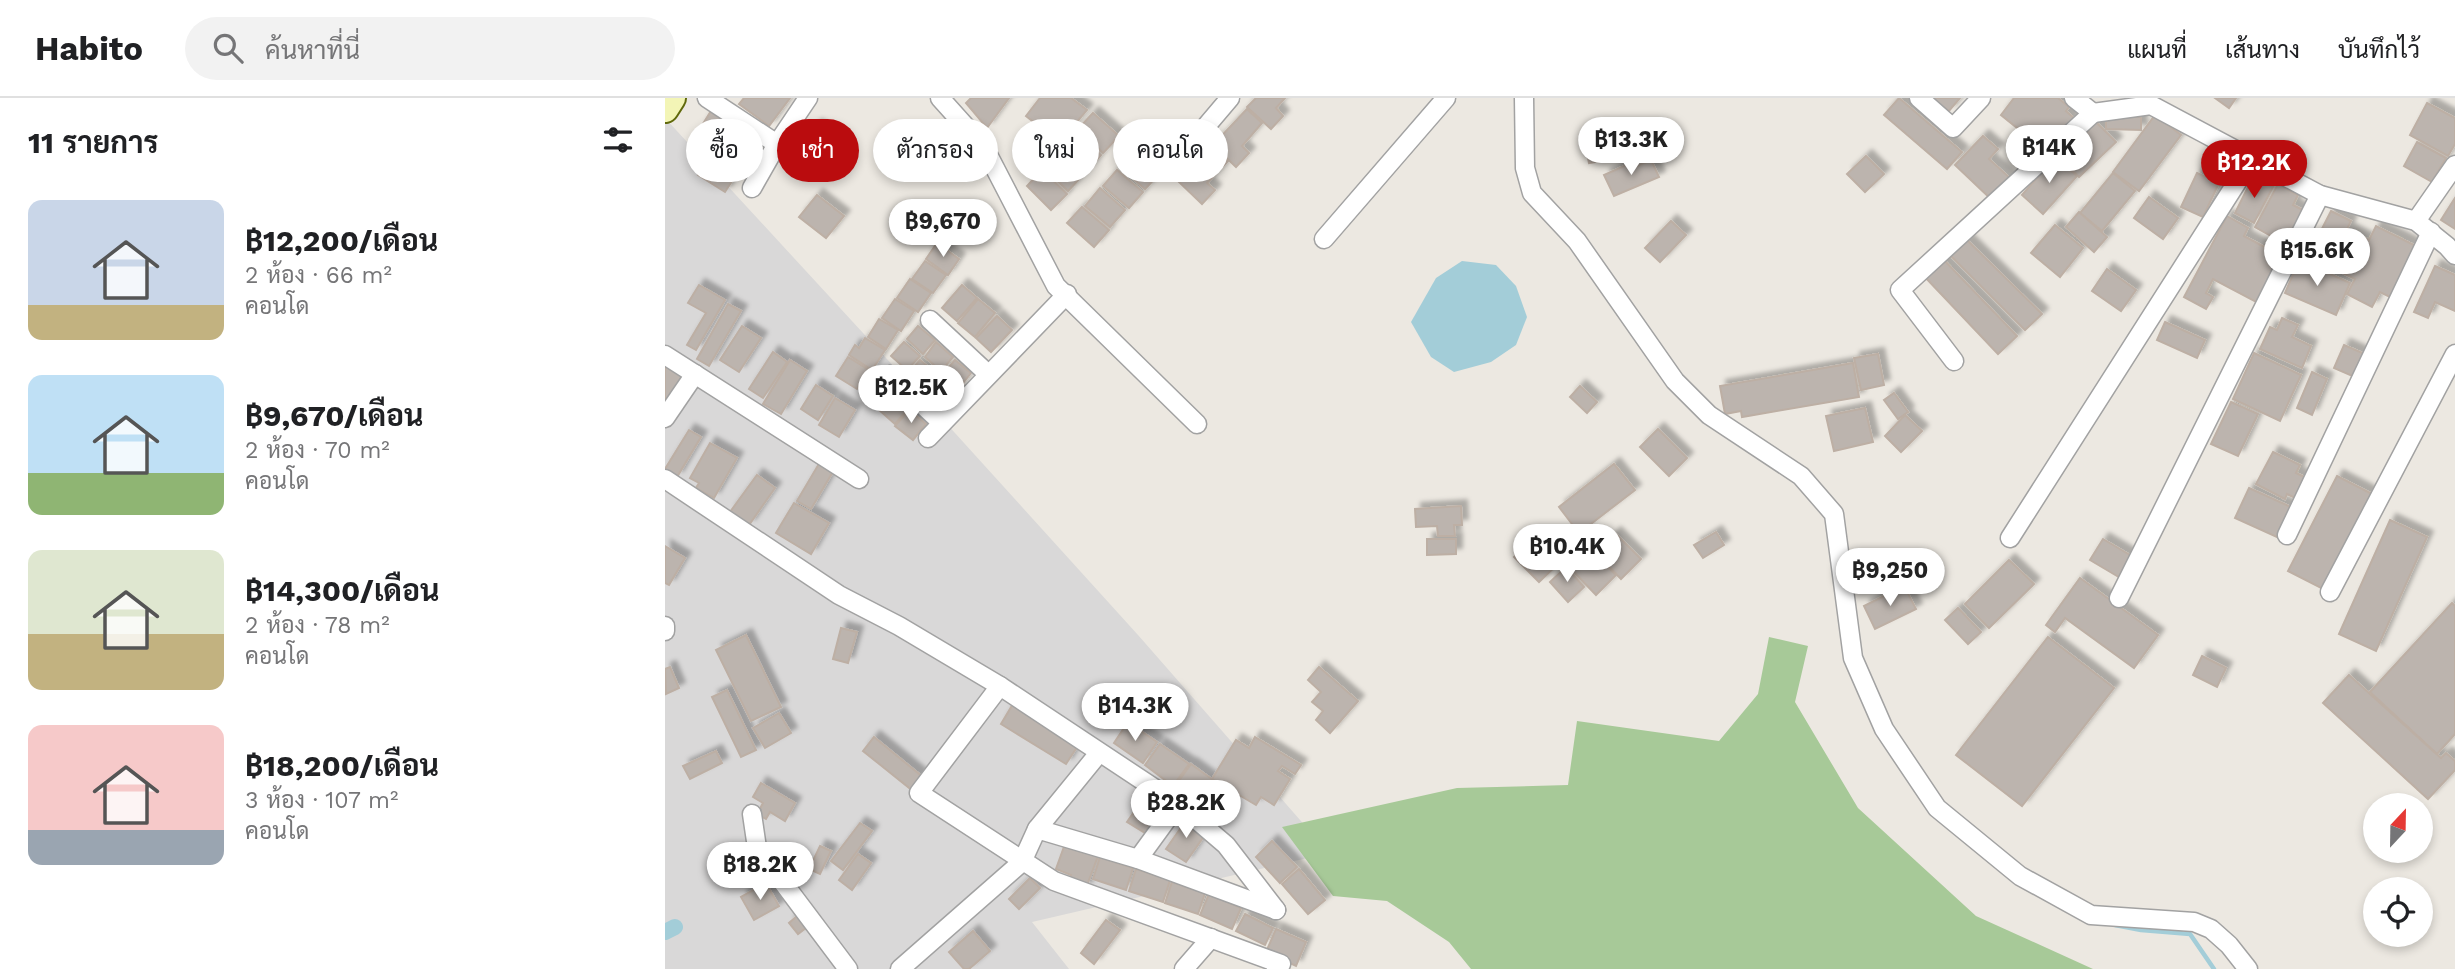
<!DOCTYPE html>
<html lang="th">
<meta charset="utf-8">
<style>
:root{--surface:#fff;--page:#f2f2f2;--text:#202124;--muted:#757577;--line:#e0e0e0;--accent:#ba0c0e}
body{margin:0;font-family:"Work Sans",Sarabun,sans-serif;background:var(--page);color:var(--text);height:100vh;display:flex;flex-direction:column;font-size:26px;white-space:nowrap}
*{box-sizing:border-box;margin:0}
p{font-size:23px;color:var(--muted)}
.icon{flex:none;width:38px;height:38px;fill:none;stroke:currentColor;stroke-width:2;stroke-linecap:round;stroke-linejoin:round}
.map{position:relative;flex:1;overflow:hidden}
.details{display:flex;flex-direction:column;background:var(--surface);width:665px}
.details>*{flex:none}
.guide{position:absolute;left:21px;top:21px;width:665px;height:63px;display:flex;gap:14px}
.needle{width:46px;rotate:22deg}
.tools{position:absolute;left:1698px;top:695px;display:grid;gap:14px}
.tools a{display:grid;place-items:center;width:70px;height:70px;border-radius:50%;background:var(--surface);box-shadow:0 4px 10px #0003;font-size:35px}
.price{position:absolute;translate:-50% -60px;padding:0 16px;border-radius:24px;background:#fff;color:#222;font-size:23px;line-height:46px;filter:drop-shadow(0 2px 4px #0008)}
.price::after{content:'';position:absolute;left:50%;top:42px;width:21px;height:16px;margin-left:-10px;background:inherit;clip-path:polygon(0 0,100% 0,50% 100%)}
.price.active{background:var(--accent);color:#fff}
ul{padding:0;list-style:none}
li{display:flex;align-items:center;gap:21px;height:175px;padding:0 28px}
li span{display:grid;place-items:center;flex:none;width:196px;height:140px;border-radius:14px;color:#555}
li>.icon{margin-inline-start:auto}
span .icon{width:84px;height:84px;fill:#fffc;stroke-width:1}
li b{font-size:30px}
h2{display:flex;justify-content:space-between;align-items:center;height:84px;padding:0 28px;font-size:30px}
.tag{padding:0 24px;border-radius:32px;background:var(--surface);box-shadow:0 4px 10px #0003;font-size:24px;line-height:63px}
.tag.active{background:var(--accent);color:#fff}
header{display:flex;align-items:center;gap:42px;box-sizing:border-box;height:98px;padding:0 35px;background:var(--surface);border-bottom:2px solid var(--line)}
header strong{font-size:33px}
nav{display:flex;gap:38px;margin-inline-start:auto;font-size:24px}
.search{width:490px;height:63px;background:var(--page);display:flex;align-items:center;gap:18px;box-sizing:border-box;padding:0 24px;border-radius:38px;color:var(--muted);font-size:26px}
main{display:flex;flex:1;min-height:0}
.map>svg:first-child{display:block}
</style>
<header>
<strong>Habito</strong>
<div class="search"><svg class="icon" aria-label="search" viewBox="0 0 24 24"><circle cx="10" cy="10" r="6"/><path d="M15 15l6 6"/></svg>ค้นหาที่นี่</div>
<nav><a>แผนที่</a><a>เส้นทาง</a><a>บันทึกไว้</a></nav>
</header>
<main>
<section class="details">
<h2>11 รายการ<svg class="icon" aria-label="filters" viewBox="0 0 24 24"><path d="M4 7h16M4 17h16"/><circle cx="9" cy="7" r="2"/><circle cx="15" cy="17" r="2"/></svg></h2>
<ul>
<li><span style="background:linear-gradient(#c9d6e8 75%,#c2b280 0)"><svg class="icon" aria-label="home" viewBox="0 0 24 24"><path d="M3 11l9-7 9 7M6 9v11h12V9"/></svg></span><div><b>฿12,200/เดือน</b><p>2 ห้อง · 66 m²</p><p>คอนโด</p></div></li>
<li><span style="background:linear-gradient(#bfe0f5 70%,#8fb573 0)"><svg class="icon" aria-label="home" viewBox="0 0 24 24"><path d="M3 11l9-7 9 7M6 9v11h12V9"/></svg></span><div><b>฿9,670/เดือน</b><p>2 ห้อง · 70 m²</p><p>คอนโด</p></div></li>
<li><span style="background:linear-gradient(#dfe7d0 60%,#c2b280 0)"><svg class="icon" aria-label="home" viewBox="0 0 24 24"><path d="M3 11l9-7 9 7M6 9v11h12V9"/></svg></span><div><b>฿14,300/เดือน</b><p>2 ห้อง · 78 m²</p><p>คอนโด</p></div></li>
<li><span style="background:linear-gradient(#f6c9c9 75%,#9aa5b1 0)"><svg class="icon" aria-label="home" viewBox="0 0 24 24"><path d="M3 11l9-7 9 7M6 9v11h12V9"/></svg></span><div><b>฿18,200/เดือน</b><p>3 ห้อง · 107 m²</p><p>คอนโด</p></div></li>
</ul>
</section>
<div class="map">
<svg width="1790" height="871" viewBox="0 0 1790 871">
<defs>
<filter id="shadow"><feDropShadow dx="6" dy="-6" stdDeviation="2" flood-color="#0004"/></filter>
</defs>
<rect width="100%" height="100%" fill="#ece8e1"/>
<!-- residential -->
<polygon fill="#d9d8d8" points="0,20 280,324 473,537 664,755 367,824 404,871 0,871"/>
<!-- forest -->
<polygon fill="#a7c998" points="1104,539 1143,548 1130,604 1193,710 1311,818 1428,871 806,871 784,844 722,803 668,798 617,729 792,690 903,687 912,623 1054,643 1093,596"/>
<!-- water -->
<polygon fill="#a3cdd8" points="797,163 831,167 851,188 862,219 851,247 826,264 789,274 766,259 746,224 771,180"/>
<g fill="none" stroke-linecap="round" stroke-linejoin="round">
<!-- stream -->
<polyline stroke="#a3cdd8" stroke-width="4.5" points="1450,827 1476,832 1525,836 1549,871"/>
<!-- canal -->
<polyline stroke="#a3cdd8" stroke-width="16" points="0,834 10,829"/>
</g>
<!-- building -->
<g fill="#bcb4ae" stroke="#bdafa4" stroke-width="2" filter="url(#shadow)">
<polygon points="79,0 125,0 104,28 74,6"/>
<polygon points="306,0 344,0 322,30 301,5"/>
<polygon points="375,0 406,0 422,12 399,39 379,23 375,29 361,18"/>
<polygon points="591,0 620,0 611,10 618,18 606,31 582,9"/>
<polygon points="1234,0 1297,54 1282,71 1219,17"/>
<polygon points="1266,0 1295,0 1284,13"/>
<polygon points="1349,0 1393,0 1404,9 1401,13 1409,20 1382,54 1336,17"/>
<polygon points="1550,0 1571,0 1564,10"/>
<polygon points="1762,5 1790,20 1790,46 1783,58 1745,37"/>
<polygon points="582,11 597,25 577,48 584,55 571,69 548,47"/>
<polygon points="46,13 64,25 54,41 36,29"/>
<polygon points="428,15 454,38 438,55 413,31"/>
<polygon points="1490,17 1516,37 1474,93 1448,74"/>
<polygon points="1441,19 1476,19 1476,32 1441,31"/>
<polygon points="1431,24 1451,44 1414,79 1395,59"/>
<polygon points="65,25 93,43 60,94 33,77"/>
<polygon points="151,27 181,46 161,76 131,58"/>
<polygon points="411,35 436,57 422,73 397,51"/>
<polygon points="956,38 960,59 924,65 920,45"/>
<polygon points="1318,38 1333,51 1324,61 1347,82 1328,103 1290,67"/>
<polygon points="1752,44 1781,60 1767,84 1739,68"/>
<polygon points="547,48 563,63 542,85 550,92 537,106 514,84"/>
<polygon points="471,52 496,74 480,91 455,69"/>
<polygon points="395,54 419,76 403,93 379,70"/>
<polygon points="1201,58 1219,76 1200,94 1182,76"/>
<polygon points="1390,59 1412,78 1378,116 1357,97"/>
<polygon points="986,62 994,79 949,98 939,77 968,64 970,69"/>
<polygon points="377,72 402,96 386,112 362,88"/>
<polygon points="452,72 478,94 464,110 438,88"/>
<polygon points="1448,75 1470,93 1437,133 1415,115"/>
<polygon points="1532,75 1554,85 1538,119 1516,109"/>
<polygon points="1588,79 1608,89 1589,125 1570,115"/>
<polygon points="1613,86 1633,97 1628,107 1640,113 1622,147 1590,129"/>
<polygon points="435,90 460,112 445,129 420,108"/>
<polygon points="152,97 179,118 161,140 134,119"/>
<polygon points="1484,99 1513,120 1498,141 1469,120"/>
<polygon points="1790,100 1790,131 1776,122"/>
<polygon points="417,109 444,132 429,149 402,125"/>
<polygon points="1666,113 1686,123 1682,131 1704,142 1711,128 1755,150 1729,201 1715,194 1707,209 1682,196 1690,181 1643,158"/>
<polygon points="1414,114 1442,139 1429,154 1401,129"/>
<polygon points="1562,118 1583,130 1579,138 1620,160 1595,206 1548,181 1541,195 1548,199 1541,211 1519,199"/>
<polygon points="1006,123 1021,137 995,164 980,150"/>
<polygon points="1390,127 1418,150 1395,179 1366,155"/>
<polygon points="1299,139 1377,216 1360,232 1283,155"/>
<polygon points="272,145 294,161 283,177 261,161"/>
<polygon points="1277,160 1352,238 1333,256 1258,177"/>
<polygon points="1634,162 1685,185 1671,217 1620,195"/>
<polygon points="260,163 281,177 268,195 247,181"/>
<polygon points="1770,168 1790,177 1790,213 1770,204 1763,220 1749,214"/>
<polygon points="1442,171 1471,192 1456,213 1427,193"/>
<polygon points="245,181 266,195 253,214 232,200"/>
<polygon points="34,187 60,202 31,252 22,247 41,215 23,205"/>
<polygon points="297,187 312,200 292,223 277,210"/>
<polygon points="230,201 249,213 236,233 217,220"/>
<polygon points="313,201 330,215 310,239 293,225"/>
<polygon points="63,206 76,213 44,268 32,261"/>
<polygon points="332,218 347,232 326,254 311,240"/>
<polygon points="1617,220 1633,227 1627,239 1646,248 1637,270 1595,251 1605,229 1612,232"/>
<polygon points="214,221 233,232 221,251 203,239"/>
<polygon points="1500,224 1540,242 1532,260 1492,242"/>
<polygon points="77,228 96,240 74,274 55,262"/>
<polygon points="253,228 270,242 258,256 242,241"/>
<polygon points="200,240 220,252 207,272 184,257 190,247 194,250"/>
<polygon points="239,244 255,258 242,272 226,258"/>
<polygon points="271,244 288,259 276,273 260,259"/>
<polygon points="1679,247 1702,257 1692,280 1669,270"/>
<polygon points="108,254 122,264 98,300 84,291"/>
<polygon points="1589,255 1636,277 1615,323 1568,301"/>
<polygon points="1213,256 1219,287 1196,292 1189,260"/>
<polygon points="183,259 204,272 192,291 171,278"/>
<polygon points="125,262 142,273 116,316 98,306"/>
<polygon points="255,262 272,276 259,291 242,277"/>
<polygon points="290,262 306,275 294,290 278,276"/>
<polygon points="1188,265 1194,299 1077,319 1076,313 1060,316 1055,288"/>
<polygon points="0,266 19,276 3,303 0,301"/>
<polygon points="1647,274 1662,281 1647,317 1632,310"/>
<polygon points="275,278 292,293 274,311 258,296"/>
<polygon points="208,280 225,294 213,309 196,295"/>
<polygon points="151,287 168,298 153,322 136,311"/>
<polygon points="915,288 932,304 922,315 905,299"/>
<polygon points="1229,295 1243,314 1233,321 1219,302"/>
<polygon points="226,297 243,311 230,326 214,312"/>
<polygon points="170,300 190,312 174,339 154,327"/>
<polygon points="1566,304 1593,316 1573,358 1546,346"/>
<polygon points="1200,310 1208,344 1169,353 1161,318"/>
<polygon points="244,312 261,326 248,342 230,328"/>
<polygon points="1240,317 1257,333 1236,354 1220,338"/>
<polygon points="993,331 1022,360 1004,378 975,349"/>
<polygon points="24,332 36,339 12,379 0,371"/>
<polygon points="45,345 72,360 49,400 31,390 34,385 25,380"/>
<polygon points="1608,354 1635,367 1631,375 1646,382 1636,403 1622,396 1620,401 1591,386"/>
<polygon points="155,364 169,372 146,411 132,403"/>
<polygon points="949,366 970,392 914,435 894,409"/>
<polygon points="92,377 110,390 84,427 65,414"/>
<polygon points="1672,378 1709,397 1660,492 1623,473"/>
<polygon points="1584,390 1628,410 1614,440 1570,420"/>
<polygon points="129,405 164,425 146,456 111,435"/>
<polygon points="796,408 797,427 789,427 790,438 773,438 772,428 751,429 750,411"/>
<polygon points="1725,422 1762,439 1711,553 1674,536"/>
<polygon points="1051,434 1059,447 1038,460 1029,447"/>
<polygon points="950,435 976,461 956,481 931,455"/>
<polygon points="870,439 894,465 874,484 849,459"/>
<polygon points="762,441 791,441 791,456 762,457"/>
<polygon points="1438,441 1470,460 1457,481 1425,462"/>
<polygon points="0,448 20,460 4,487 0,485"/>
<polygon points="925,452 951,477 931,497 906,471"/>
<polygon points="1344,462 1369,486 1324,530 1300,506"/>
<polygon points="901,469 919,489 903,504 885,484"/>
<polygon points="1415,480 1493,537 1469,570 1400,520 1390,534 1381,527"/>
<polygon points="1239,488 1251,511 1210,531 1199,508"/>
<polygon points="1787,505 1790,508 1790,636 1772,656 1705,594"/>
<polygon points="1293,510 1316,534 1303,546 1280,522"/>
<polygon points="176,530 192,534 183,565 168,561"/>
<polygon points="81,537 116,609 86,623 51,552"/>
<polygon points="1383,539 1449,590 1357,708 1291,657"/>
<polygon points="1537,558 1561,570 1552,589 1528,577"/>
<polygon points="5,569 14,590 1,596 0,571"/>
<polygon points="654,569 693,603 665,635 651,622 658,613 647,604 656,594 643,582"/>
<polygon points="1684,577 1776,660 1781,655 1790,663 1790,672 1763,701 1658,605"/>
<polygon points="62,592 91,652 76,659 47,599"/>
<polygon points="348,606 414,646 401,666 336,626"/>
<polygon points="114,615 126,635 100,650 88,630"/>
<polygon points="463,624 492,644 478,665 449,645"/>
<polygon points="209,639 259,680 248,693 198,653"/>
<polygon points="590,639 636,667 630,676 617,668 613,673 625,681 609,707 596,699 591,707 547,681 571,642 584,650"/>
<polygon points="495,646 524,666 508,688 480,667"/>
<polygon points="51,653 57,665 25,681 18,668"/>
<polygon points="526,666 555,687 537,711 508,691"/>
<polygon points="96,685 130,705 120,723 105,714 101,721 92,716 98,705 88,699"/>
<polygon points="471,711 493,724 485,738 462,724"/>
<polygon points="522,721 542,734 521,764 501,751"/>
<polygon points="195,725 207,733 178,772 166,763"/>
<polygon points="607,743 632,769 615,785 591,759"/>
<polygon points="400,746 433,758 421,790 404,783 406,777 391,771"/>
<polygon points="155,748 166,753 155,776 144,771"/>
<polygon points="193,756 206,765 187,792 174,782"/>
<polygon points="435,759 468,770 461,792 428,781"/>
<polygon points="471,771 505,782 498,804 464,793"/>
<polygon points="634,771 660,802 643,816 617,786"/>
<polygon points="365,780 375,790 354,811 344,801"/>
<polygon points="507,784 540,795 533,816 500,805"/>
<polygon points="101,785 114,808 89,822 76,799"/>
<polygon points="544,796 576,810 567,831 535,817"/>
<polygon points="137,814 146,826 133,836 124,825"/>
<polygon points="580,816 608,830 600,847 571,833"/>
<polygon points="441,822 455,832 429,866 416,855"/>
<polygon points="611,831 641,844 631,868 601,854"/>
<polygon points="308,833 325,853 304,871 299,871 284,854"/>
</g>
<g fill="none" stroke-linecap="round" stroke-linejoin="round">
<!-- minor casing -->
<g stroke="#a2a2a2" stroke-width="21">
<g id="minor">
<polyline points="42,0 112,46 143,0"/>
<polyline points="275,0 319,49 391,188 532,326"/>
<polyline points="859,0 860,70 867,95 912,143 1010,283 1044,317 1136,378 1169,416 1188,560 1219,631 1272,710 1355,778 1426,817 1529,824 1546,831 1564,847 1583,871"/>
<polyline points="1254,0 1288,30 1316,0"/>
<polyline points="1409,0 1428,15 1486,7 1655,97 1751,123 1782,148 1790,157"/>
<polyline points="526,46 565,0"/>
<polyline points="87,90 112,46"/>
<polyline points="1751,123 1790,67"/>
<polyline points="659,141 781,0"/>
<polyline points="265,222 323,276"/>
<polyline points="0,257 194,381"/>
<polyline points="1289,263 1235,192 1428,15"/>
<polyline points="225,277 277,325"/>
<polyline points="0,320 30,276"/>
<polyline points="263,340 402,196"/>
<polyline points="0,381 174,497 234,528 335,588 513,706 561,747 611,812"/>
<polyline points="1622,437 1766,134"/>
<polyline points="1345,440 1588,59"/>
<polyline points="1665,494 1790,256"/>
<polyline points="1454,500 1655,97"/>
<polyline points="0,528 0,533"/>
<polyline points="335,588 254,695 389,783 616,866 611,871"/>
<polyline points="87,716 92,750 183,871"/>
<polyline points="372,731 473,761 611,812"/>
<polyline points="473,761 513,706"/>
<polyline points="235,871 357,764 372,731 434,655"/>
<polyline points="519,871 546,840"/>
</g>
</g>
<!-- secondary casing -->
<g stroke="#60690b" stroke-width="30">
<polyline id="secondary" points="0,11 7,0"/>
</g>
<!-- minor -->
<use href="#minor" stroke="#fff" stroke-width="18"/>
<!-- secondary -->
<use href="#secondary" stroke="#f3f5b6" stroke-width="26"/>
</g>
</svg>
<div class="tools">
<a><svg class="needle" viewBox="-14 -14 28 28"><path d="M0-13l5 13h-10z" fill="#e53935"/><path d="M0 13l5-13h-10z" fill="#757577"/></svg></a>
<a><svg class="icon" aria-label="locate" viewBox="0 0 24 24"><circle cx="12" cy="12" r="6"/><path d="M12 2v4M12 18v4M2 12h4M18 12h4"/></svg></a>
</div>
<b class="price" style="left:966px;top:79px">฿13.3K</b>
<b class="price" style="left:1384px;top:87px">฿14K</b>
<b class="price active" style="left:1589px;top:102px">฿12.2K</b>
<b class="price" style="left:278px;top:161px">฿9,670</b>
<b class="price" style="left:1652px;top:190px">฿15.6K</b>
<b class="price" style="left:246px;top:327px">฿12.5K</b>
<b class="price" style="left:902px;top:486px">฿10.4K</b>
<b class="price" style="left:1225px;top:510px">฿9,250</b>
<b class="price" style="left:470px;top:645px">฿14.3K</b>
<b class="price" style="left:521px;top:742px">฿28.2K</b>
<b class="price" style="left:95px;top:804px">฿18.2K</b>
<div class="guide">
<a class="tag">ซื้อ</a>
<a class="tag active">เช่า</a>
<a class="tag">ตัวกรอง</a>
<a class="tag">ใหม่</a>
<a class="tag">คอนโด</a>
</div>
</div>
</main>
